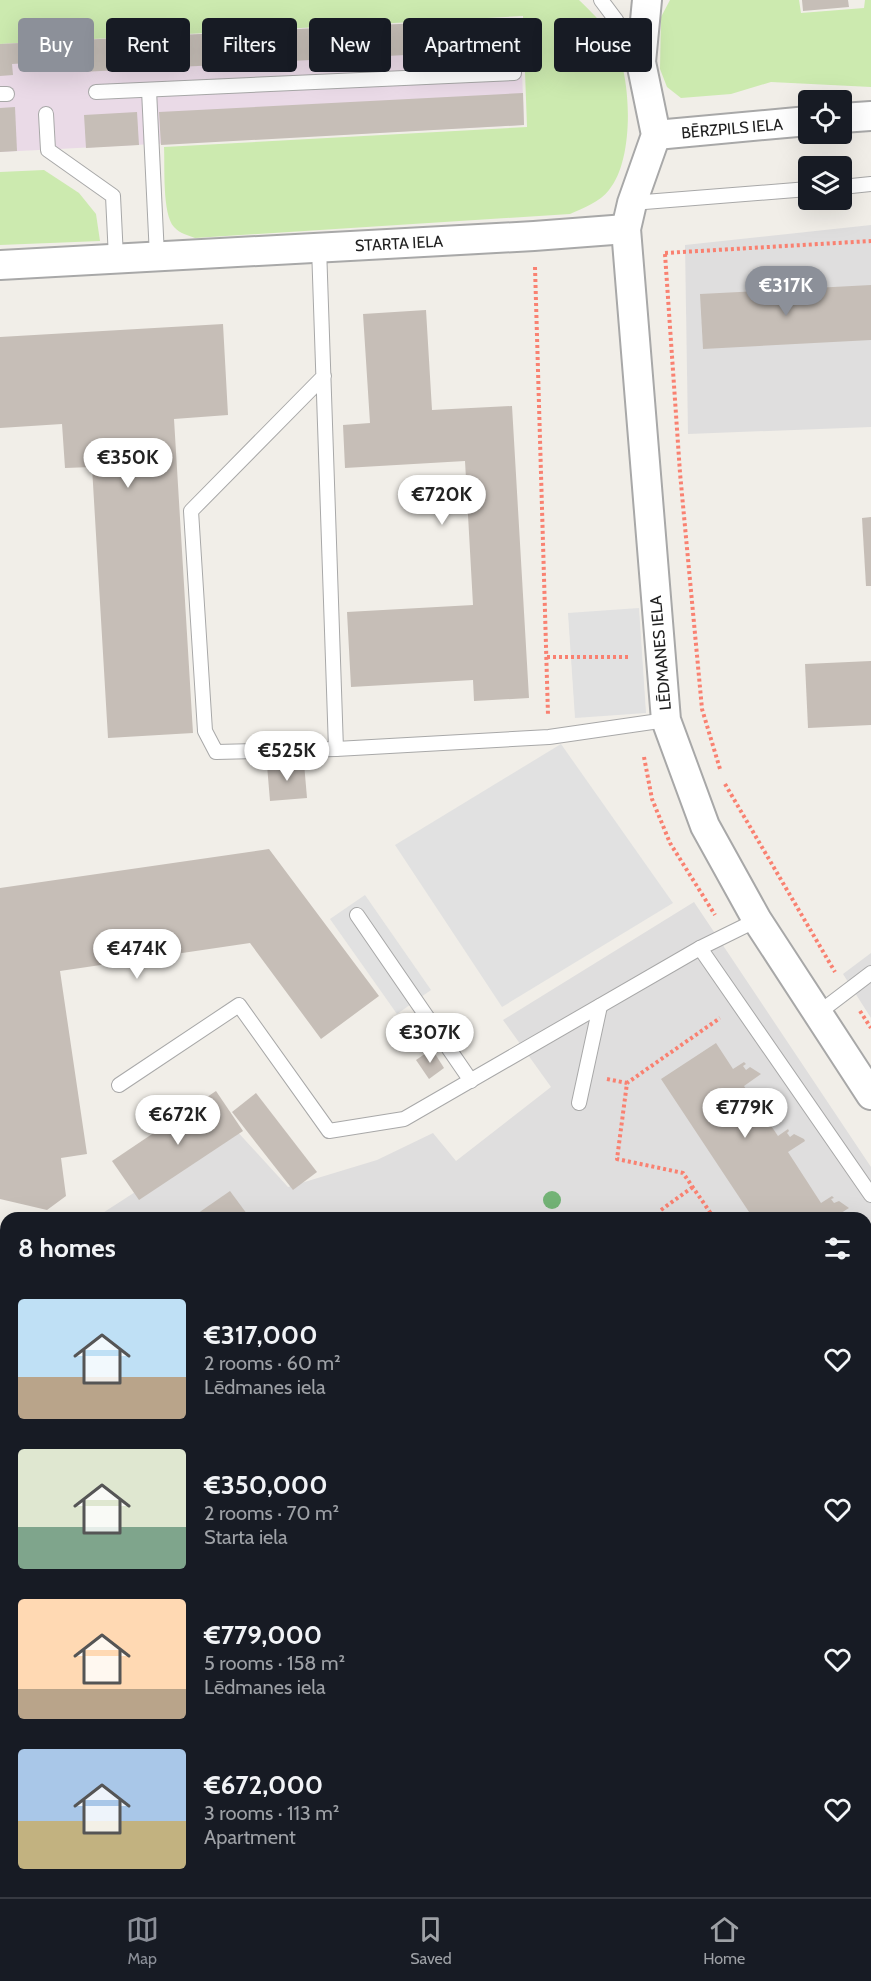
<!DOCTYPE html>
<meta charset="utf-8">
<style>
:root{--surface:#171b24;--page:#20242c;--text:#f1f3f6;--muted:#9ea1a6;--line:#363941;--accent:#8c9099}
body{margin:0;font-family:Cabin,sans-serif;background:var(--page);color:var(--text);height:100vh;display:flex;flex-direction:column;font-size:22px;white-space:nowrap}
*{box-sizing:border-box;margin:0}
p{font-size:20px;color:var(--muted)}
.icon{flex:none;width:33px;height:33px;fill:none;stroke:currentColor;stroke-width:2;stroke-linecap:round;stroke-linejoin:round}
.map{position:relative;flex:1;overflow:hidden}
.details{position:absolute;left:0px;top:1212px;width:872px;height:686px;display:flex;flex-direction:column;background:var(--surface);border-radius:18px 18px 0 0;box-shadow:0 6px 24px #0002}
.details>*{flex:none}
.guide{position:absolute;left:18px;top:18px;width:836px;height:54px;display:flex;gap:12px}
.buttons{position:absolute;left:798px;top:90px;display:grid;gap:12px}
.buttons a{display:grid;place-items:center;width:54px;height:54px;border-radius:6px;background:var(--surface);box-shadow:0 6px 24px #0002;font-size:30px}
.price{position:absolute;translate:-50% -51px;padding:0 14px;border-radius:21px;background:#fff;color:#222;font-size:20px;line-height:39px;filter:drop-shadow(0 2px 3px #0008)}
.price::after{content:'';position:absolute;left:50%;top:36px;width:18px;height:14px;margin-left:-9px;background:inherit;clip-path:polygon(0 0,100% 0,50% 100%)}
.price.on{background:var(--accent);color:#fff}
ul{padding:0;list-style:none}
li{display:flex;align-items:center;gap:18px;height:150px;padding:0 18px}
li span{display:grid;place-items:center;flex:none;width:168px;height:120px;border-radius:6px;color:#555}
li>.icon{margin-inline-start:auto}
span .icon{width:72px;height:72px;fill:#fffc;stroke-width:1}
li b{font-size:26px}
h2{display:flex;justify-content:space-between;align-items:center;height:72px;padding:0 18px;font-size:26px}
.chip{padding:0 21px;border-radius:6px;background:var(--surface);box-shadow:0 6px 24px #0002;font-size:21px;line-height:54px}
.chip.on{background:var(--accent);color:#fff}
.tabs{display:flex;justify-content:space-around;align-items:center;height:84px;border-top:2px solid var(--line);background:var(--surface);font-size:16px;color:var(--muted)}
.tabs a{display:grid;justify-items:center;gap:3px}
.tabs .on{color:var(--accent)}
.map>svg:first-child{display:block}
</style>
<div class="map">
<svg width="871" height="1897" viewBox="0 0 871 1897">
<rect width="100%" height="100%" fill="#f1eee8"/>
<!-- residential -->
<g fill="#dfdede">
<polygon points="871,225 871,427 688,434 685,245"/>
<polygon points="694,902 871,1167 871,1458 866,1462 866,1218 95,1218 234,1128 288,1187 377,1160 433,1133 456,1161 551,1087 503,1020"/>
<polygon points="871,953 871,1018 843,974"/>
<polygon points="0,1228 6,1230 6,1892 243,1892 236,1897 0,1897"/>
<polygon points="871,1633 871,1897 496,1897 503,1892 866,1892 866,1637"/>
</g>
<!-- industrial -->
<polygon fill="#eadae7" points="520,18 524,125 0,152 0,44"/>
<!-- grass -->
<g fill="#cceaaf">
<path d="M0,0H579C589,10 602,22 610,34C632,68 636,158 609,190C600,202 583,208 570,214L195,238C188,235 180,234 174,227C162,214 165,166 164,147L527,127L523,16L0,44Z"/>
<polygon points="670,0 799,0 801,13 864,8 865,0 871,0 871,87 771,82 731,94 681,98 667,87 660,69 661,17"/>
<polygon points="44,170 79,193 96,214 100,241 0,245 0,172"/>
</g>
<!-- parking -->
<g fill="#e1e1e1">
<polygon points="639,608 646,713 575,718 568,613"/>
<polygon points="561,744 673,903 502,1007 395,845"/>
<polygon points="365,895 431,990 397,1014 330,919"/>
<polygon points="0,1559 6,1568 6,1607 0,1599"/>
</g>
<!-- building -->
<g fill="#c6beb7">
<polygon points="802,0 848,0 849,7 803,11"/>
<polygon points="520,18 521,49 82,72 81,60 12,64 13,75 0,76 0,44"/>
<polygon points="523,93 524,125 161,145 159,112"/>
<polygon points="15,107 17,151 0,152 0,108"/>
<polygon points="137,112 139,145 86,148 84,115"/>
<polygon points="871,285 871,340 703,349 700,294"/>
<polygon points="426,310 432,410 512,406 529,698 474,701 473,680 351,687 347,612 473,605 465,461 345,468 343,425 370,423 363,314"/>
<polygon points="223,324 228,415 174,419 193,733 108,738 92,467 65,468 62,424 0,428 0,337"/>
<polygon points="871,517 871,586 866,586 862,518"/>
<polygon points="871,661 871,725 808,728 805,664"/>
<polygon points="304,763 307,798 270,801 267,765"/>
<polygon points="269,849 379,996 321,1039 250,943 60,971 87,1154 61,1158 66,1196 47,1210 0,1199 0,888"/>
<polygon points="716,1043 733,1069 744,1062 746,1064 743,1066 746,1070 750,1067 761,1074 744,1086 778,1136 788,1129 789,1131 787,1133 790,1137 794,1134 804,1139 805,1141 788,1152 821,1203 832,1196 834,1198 831,1199 834,1203 839,1201 849,1208 833,1218 753,1218 661,1079"/>
<polygon points="432,1049 444,1068 429,1079 416,1060"/>
<polygon points="216,1091 243,1131 139,1200 112,1161"/>
<polygon points="256,1093 317,1172 293,1190 232,1112"/>
<polygon points="230,1191 250,1218 191,1218"/>
<polygon points="871,1633 871,1700 866,1704 866,1637"/>
<polygon points="871,1766 871,1833 866,1825 866,1770"/>
<polygon points="0,1778 6,1789 6,1795 0,1798"/>
<polygon points="38,1892 93,1892 97,1897 31,1897"/>
<polygon points="534,1892 565,1892 569,1897 526,1897"/>
</g>
<g fill="none" stroke-linecap="round" stroke-linejoin="round">
<!-- lane casing -->
<g stroke="#a8a8a8" stroke-width="16">
<g id="lane">
<polyline points="601,0 616,20 637,56"/>
<polyline points="149,90 157,256"/>
<polyline points="96,92 514,73"/>
<polyline points="0,94 7,94"/>
<polyline points="46,114 48,150 113,196 116,258"/>
<polyline points="842,187 871,184"/>
<polyline points="632,203 808,189"/>
<polyline points="319,247 336,749 216,752 205,731 191,511 324,376"/>
<polyline points="336,749 549,737 666,720"/>
<polyline points="357,915 471,1081"/>
<polyline points="700,948 871,1195"/>
<polyline points="817,1014 871,973"/>
<polyline points="119,1085 239,1005 329,1131 404,1119 700,948 757,920"/>
<polyline points="579,1103 600,1006"/>
<polyline points="581,1892 598,1897"/>
<polyline points="104,1897 109,1893 108,1892"/>
</g>
</g>
<!-- street casing -->
<g stroke="#a8a8a8" stroke-width="32">
<g id="street">
<polyline points="647,0 641,62 656,135 632,203 626,229 666,720 705,826 757,920 871,1095"/>
<polyline points="842,118 871,116"/>
<polyline points="656,135 808,121"/>
<polyline points="0,265 534,236 626,229"/>
<polyline points="866,1498 871,1495"/>
<polyline points="0,1631 6,1640"/>
<polyline points="161,1892 165,1897"/>
<polyline points="293,1897 301,1892"/>
</g>
</g>
<!-- secondary casing -->
<g stroke="#6d7b06" stroke-width="36">
<g id="secondary">
<polyline points="866,1595 871,1591"/>
<polyline points="439,1897 446,1892"/>
</g>
</g>
<!-- path -->
<g stroke="#f98171" stroke-width="4" stroke-dasharray="3 3" stroke-linecap="butt">
<polyline points="665,253 871,241"/>
<polyline points="665,254 680,473 702,709 720,769"/>
<polyline points="535,267 548,715"/>
<polyline points="547,657 630,657"/>
<polyline points="644,757 652,799 670,843 715,915"/>
<polyline points="725,784 835,972"/>
<polyline points="860,1011 871,1028"/>
<polyline points="607,1079 627,1083"/>
<polyline points="661,1210 693,1187"/>
<polyline points="714,1218 683,1173 617,1159 627,1083 720,1018"/>
<polyline points="866,1226 871,1234"/>
<polyline points="866,1247 871,1243"/>
<polyline points="0,1865 6,1862"/>
<polyline points="218,1897 226,1892"/>
</g>
<!-- lane -->
<use href="#lane" stroke="#fff" stroke-width="14"/>
<!-- street -->
<use href="#street" stroke="#fff" stroke-width="28"/>
<!-- secondary -->
<use href="#secondary" stroke="#f6fabe" stroke-width="33"/>
<!-- tram -->
<g stroke="#6f6f6f" stroke-width="1.5">
<polyline points="866,1537 871,1533"/>
<polyline points="866,1556 871,1552"/>
<polyline points="354,1897 362,1892"/>
<polyline points="382,1897 390,1892"/>
</g>
</g>
<!-- trees -->
<circle fill="#73b376" cx="552" cy="1200" r="9"/>
<g text-anchor="middle" stroke-width="6" stroke-linejoin="round" paint-order="stroke">
<!-- street labels -->
<g font-size="16" fill="#212121" stroke="#fff">
<text transform="translate(732 128) rotate(-5)" y="6">BĒRZPILS IELA</text>
<text transform="translate(399 243) rotate(-3)" y="6">STARTA IELA</text>
<text transform="translate(660 653) rotate(-95)" y="6">LĒDMANES IELA</text>
</g>
</g>
</svg>
<div class="buttons">
<a><svg class="icon" aria-label="locate" viewBox="0 0 24 24"><circle cx="12" cy="12" r="6"/><path d="M12 2v4M12 18v4M2 12h4M18 12h4"/></svg></a>
<a><svg class="icon" aria-label="layers" viewBox="0 0 24 24"><path d="M12 4l9 5-9 5-9-5zM3 14l9 5 9-5"/></svg></a>
</div>
<b class="price on" style="left:786px;top:317px">€317K</b>
<b class="price" style="left:128px;top:489px">€350K</b>
<b class="price" style="left:442px;top:526px">€720K</b>
<b class="price" style="left:287px;top:782px">€525K</b>
<b class="price" style="left:137px;top:980px">€474K</b>
<b class="price" style="left:430px;top:1064px">€307K</b>
<b class="price" style="left:745px;top:1139px">€779K</b>
<b class="price" style="left:178px;top:1146px">€672K</b>
<div class="guide">
<a class="chip on">Buy</a>
<a class="chip">Rent</a>
<a class="chip">Filters</a>
<a class="chip">New</a>
<a class="chip">Apartment</a>
<a class="chip">House</a>
</div>
<section class="details">
<h2>8 homes<svg class="icon" aria-label="filters" viewBox="0 0 24 24"><path d="M4 7h16M4 17h16"/><circle cx="9" cy="7" r="2"/><circle cx="15" cy="17" r="2"/></svg></h2>
<ul>
<li><span style="background:linear-gradient(#bfe0f5 65%,#b9a48a 0)"><svg class="icon" aria-label="home" viewBox="0 0 24 24"><path d="M3 11l9-7 9 7M6 9v11h12V9"/></svg></span><div><b>€317,000</b><p>2 rooms · 60 m²</p><p>Lēdmanes iela</p></div><svg class="icon" aria-label="heart" viewBox="0 0 24 24"><path d="M12 20l-8-8c-3-5 5-10 8-4 3-6 11-1 8 4z"/></svg></li>
<li><span style="background:linear-gradient(#dfe7d0 65%,#7fa58c 0)"><svg class="icon" aria-label="home" viewBox="0 0 24 24"><path d="M3 11l9-7 9 7M6 9v11h12V9"/></svg></span><div><b>€350,000</b><p>2 rooms · 70 m²</p><p>Starta iela</p></div><svg class="icon" aria-label="heart" viewBox="0 0 24 24"><path d="M12 20l-8-8c-3-5 5-10 8-4 3-6 11-1 8 4z"/></svg></li>
<li><span style="background:linear-gradient(#ffd9b3 75%,#b9a48a 0)"><svg class="icon" aria-label="home" viewBox="0 0 24 24"><path d="M3 11l9-7 9 7M6 9v11h12V9"/></svg></span><div><b>€779,000</b><p>5 rooms · 158 m²</p><p>Lēdmanes iela</p></div><svg class="icon" aria-label="heart" viewBox="0 0 24 24"><path d="M12 20l-8-8c-3-5 5-10 8-4 3-6 11-1 8 4z"/></svg></li>
<li><span style="background:linear-gradient(#a9c7e8 60%,#c2b280 0)"><svg class="icon" aria-label="home" viewBox="0 0 24 24"><path d="M3 11l9-7 9 7M6 9v11h12V9"/></svg></span><div><b>€672,000</b><p>3 rooms · 113 m²</p><p>Apartment</p></div><svg class="icon" aria-label="heart" viewBox="0 0 24 24"><path d="M12 20l-8-8c-3-5 5-10 8-4 3-6 11-1 8 4z"/></svg></li>
</ul>
</section>
</div>
<nav class="tabs">
<a class="on"><svg class="icon" aria-label="map" viewBox="0 0 24 24"><path d="M3 6l6-2 6 2 6-2v14l-6 2-6-2-6 2zM9 4v14M15 6v14"/></svg>Map</a>
<a><svg class="icon" aria-label="saved" viewBox="0 0 24 24"><path d="M7 4h10v16l-5-4-5 4z"/></svg>Saved</a>
<a><svg class="icon" aria-label="home" viewBox="0 0 24 24"><path d="M3 11l9-7 9 7M6 9v11h12V9"/></svg>Home</a>
</nav>
